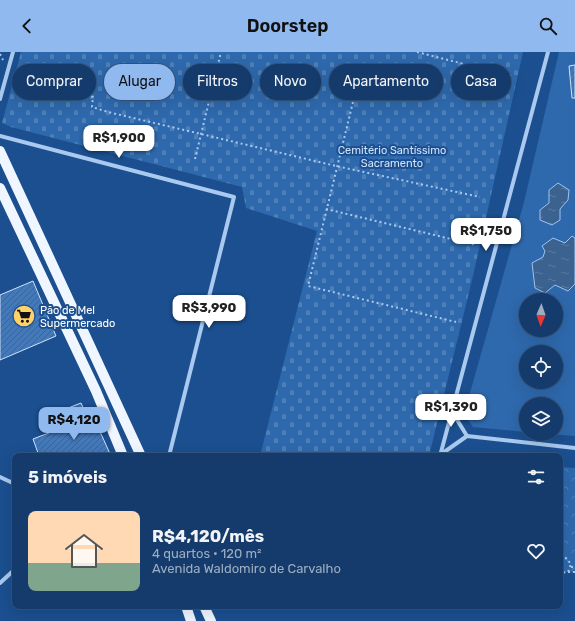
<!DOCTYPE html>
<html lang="pt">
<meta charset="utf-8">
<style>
:root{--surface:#143b6b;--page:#214673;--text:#f1f3f6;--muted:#9dadc1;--line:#33557e;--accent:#90b9f0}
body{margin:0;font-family:Rubik,sans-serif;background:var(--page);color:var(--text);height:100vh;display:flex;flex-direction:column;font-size:15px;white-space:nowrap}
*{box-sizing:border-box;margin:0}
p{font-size:13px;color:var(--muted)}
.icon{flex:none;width:22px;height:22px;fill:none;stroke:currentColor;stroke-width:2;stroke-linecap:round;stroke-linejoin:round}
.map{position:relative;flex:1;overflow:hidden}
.drawer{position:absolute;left:12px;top:401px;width:551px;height:156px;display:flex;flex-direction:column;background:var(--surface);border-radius:8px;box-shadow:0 4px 16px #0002,0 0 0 1px var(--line)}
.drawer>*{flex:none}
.hud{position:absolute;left:12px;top:12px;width:551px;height:36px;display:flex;gap:8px}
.needle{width:26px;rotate:182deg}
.tools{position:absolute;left:519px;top:241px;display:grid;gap:8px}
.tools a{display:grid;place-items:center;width:44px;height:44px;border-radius:50%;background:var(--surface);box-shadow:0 4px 16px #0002,0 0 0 1px var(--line);font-size:20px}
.price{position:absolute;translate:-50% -34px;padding:0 9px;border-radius:8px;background:#fff;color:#222;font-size:13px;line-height:26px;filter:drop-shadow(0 1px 2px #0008)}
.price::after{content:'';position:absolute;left:50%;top:24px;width:12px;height:9px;margin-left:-6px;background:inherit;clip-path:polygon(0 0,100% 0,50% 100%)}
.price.current{background:var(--accent);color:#111}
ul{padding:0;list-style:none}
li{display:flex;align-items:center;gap:12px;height:100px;padding:0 16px}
li span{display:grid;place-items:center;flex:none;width:112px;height:80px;border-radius:8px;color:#555}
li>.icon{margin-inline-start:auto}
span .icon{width:48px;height:48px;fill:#fffc;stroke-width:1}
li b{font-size:17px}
h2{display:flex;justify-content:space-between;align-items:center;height:48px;padding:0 16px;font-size:17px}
.pill{padding:0 14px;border-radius:18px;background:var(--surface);box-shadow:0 4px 16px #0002,0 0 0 1px var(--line);font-size:14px;line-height:36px}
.pill.current{background:var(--accent);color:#111}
header{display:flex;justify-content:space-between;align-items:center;height:52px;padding:0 16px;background:var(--accent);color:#111;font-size:18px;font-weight:600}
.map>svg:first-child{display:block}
</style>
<header><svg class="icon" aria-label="back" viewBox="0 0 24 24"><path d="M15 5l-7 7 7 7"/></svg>Doorstep<svg class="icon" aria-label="search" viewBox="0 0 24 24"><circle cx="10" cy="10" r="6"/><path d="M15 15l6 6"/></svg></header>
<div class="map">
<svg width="575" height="569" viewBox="0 0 575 569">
<defs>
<pattern id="cemetery-stones" width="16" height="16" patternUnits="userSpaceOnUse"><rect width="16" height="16" fill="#2e69ad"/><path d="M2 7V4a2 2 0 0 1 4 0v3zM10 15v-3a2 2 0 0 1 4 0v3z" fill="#4d80b9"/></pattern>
<pattern id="park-crowns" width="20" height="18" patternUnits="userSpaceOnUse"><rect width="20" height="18" fill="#2e69ad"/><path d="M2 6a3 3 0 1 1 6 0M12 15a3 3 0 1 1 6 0" fill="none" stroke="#4d80b9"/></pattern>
<pattern id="water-ripples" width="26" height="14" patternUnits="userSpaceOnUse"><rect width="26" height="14" fill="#3c6290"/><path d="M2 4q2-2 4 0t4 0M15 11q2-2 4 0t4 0" fill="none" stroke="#597aa1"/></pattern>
<pattern id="building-hatch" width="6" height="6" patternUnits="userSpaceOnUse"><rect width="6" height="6" fill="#4478b7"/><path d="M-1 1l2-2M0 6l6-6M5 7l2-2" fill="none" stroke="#486282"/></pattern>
</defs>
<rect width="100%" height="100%" fill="#1b4f8f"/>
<!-- grass -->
<path fill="#2e69ad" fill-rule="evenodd" d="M559,0H575V384L549,382H556V352H526V380L473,375L464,362L524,150ZM526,248H556V278H526ZM526,300H556V330H526Z"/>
<!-- cemetery -->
<polygon fill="url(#cemetery-stones)" points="21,0 523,0 473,224 429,404 260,404 317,179 246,156 242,135 11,75 2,71"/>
<!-- park -->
<polygon fill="url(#park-crowns)" points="560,415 575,416 575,521 560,519"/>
<!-- water -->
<g fill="url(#water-ripples)" stroke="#9cc4f0">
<polygon points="558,131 569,138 568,148 560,157 560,168 552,173 540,168 540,158 549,151 549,138"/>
<polygon points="572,184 575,186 575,232 568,239 555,233 545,241 535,236 532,211 543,205 545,199 542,194 553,186 565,191"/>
</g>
<!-- building -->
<g fill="url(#building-hatch)" stroke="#cfe3fa">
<polygon points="575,13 575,46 572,46 569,14"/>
<polygon points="33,229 56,284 0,308 0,243"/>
<polygon points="81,351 86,362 55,375 50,363"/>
<polygon points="93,364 111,404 37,404 38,401 33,387"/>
</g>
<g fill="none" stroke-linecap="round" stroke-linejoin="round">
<!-- path -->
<g stroke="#a9c9ee" stroke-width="2" stroke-dasharray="2 3" stroke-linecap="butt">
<polyline points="417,0 511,24"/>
<polyline points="0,2 3,8"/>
<polyline points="15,20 93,45 92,55 108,60 336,114 480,145"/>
<polyline points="353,50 308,234 456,270"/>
<polyline points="195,107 221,0"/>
<polyline points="326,157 476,193"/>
<polyline points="560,506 566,506 571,512 568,520 560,521"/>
<polyline points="571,515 575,515"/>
<polyline points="568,520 575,520"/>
</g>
<!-- minor -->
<g stroke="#a9c9ee" stroke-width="4">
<polyline points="0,47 13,0"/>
<polyline points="0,84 234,145 169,404"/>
<polyline points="451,358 467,384"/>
<polyline points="440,403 467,384 575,396"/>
<polyline points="440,404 548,0"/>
<polyline points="0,425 15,432"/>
<polyline points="0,531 13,519"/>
</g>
<!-- primary -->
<g stroke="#f0f6ff" stroke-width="10">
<polyline points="0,99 141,404"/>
<polyline points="0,136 96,339 123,404"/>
<polyline points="186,554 191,569"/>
<polyline points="204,554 211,569"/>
</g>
</g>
<!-- icons -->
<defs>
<g id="supermarket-disc" transform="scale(1.15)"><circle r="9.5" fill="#ffd166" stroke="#1b4f8f"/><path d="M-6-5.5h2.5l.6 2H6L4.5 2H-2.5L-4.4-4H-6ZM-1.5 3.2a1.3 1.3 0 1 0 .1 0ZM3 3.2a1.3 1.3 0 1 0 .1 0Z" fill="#111"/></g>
</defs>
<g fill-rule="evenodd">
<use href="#supermarket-disc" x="24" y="264"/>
</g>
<g text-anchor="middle" stroke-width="4" stroke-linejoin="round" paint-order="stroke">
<!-- park labels -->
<g font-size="11" fill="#cfe3fa" stroke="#1b4f8f">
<text x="392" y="102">Cemitério Santíssimo<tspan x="392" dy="13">Sacramento</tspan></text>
</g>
<!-- poi labels -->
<g font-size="11" fill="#fff" stroke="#1b4f8f" text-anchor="start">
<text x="40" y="262">Pão de Mel<tspan x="40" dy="13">Supermercado</tspan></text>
</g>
</g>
</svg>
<div class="tools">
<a><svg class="needle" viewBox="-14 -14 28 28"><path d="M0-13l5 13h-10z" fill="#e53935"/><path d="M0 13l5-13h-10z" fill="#9dadc1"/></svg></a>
<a><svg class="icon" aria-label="locate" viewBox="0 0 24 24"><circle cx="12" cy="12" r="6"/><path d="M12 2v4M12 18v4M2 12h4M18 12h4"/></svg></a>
<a><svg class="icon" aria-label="layers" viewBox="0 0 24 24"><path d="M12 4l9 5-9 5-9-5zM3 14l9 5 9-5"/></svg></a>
</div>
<b class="price" style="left:119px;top:107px">R$1,900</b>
<b class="price" style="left:486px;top:200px">R$1,750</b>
<b class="price" style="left:209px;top:277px">R$3,990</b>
<b class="price" style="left:451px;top:376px">R$1,390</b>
<b class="price current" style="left:74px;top:389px">R$4,120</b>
<div class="hud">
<a class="pill">Comprar</a>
<a class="pill current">Alugar</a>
<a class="pill">Filtros</a>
<a class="pill">Novo</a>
<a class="pill">Apartamento</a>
<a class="pill">Casa</a>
</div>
<section class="drawer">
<h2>5 imóveis<svg class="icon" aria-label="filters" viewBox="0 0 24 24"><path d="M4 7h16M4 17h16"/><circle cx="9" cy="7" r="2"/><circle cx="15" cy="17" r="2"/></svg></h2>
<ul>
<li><span style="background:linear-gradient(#ffd9b3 65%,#7fa58c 0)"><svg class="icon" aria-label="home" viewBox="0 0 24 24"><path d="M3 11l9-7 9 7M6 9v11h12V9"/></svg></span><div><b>R$4,120/mês</b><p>4 quartos · 120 m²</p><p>Avenida Waldomiro de Carvalho</p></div><svg class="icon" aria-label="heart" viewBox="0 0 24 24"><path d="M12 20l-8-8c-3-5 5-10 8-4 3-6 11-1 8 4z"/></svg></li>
</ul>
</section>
</div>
